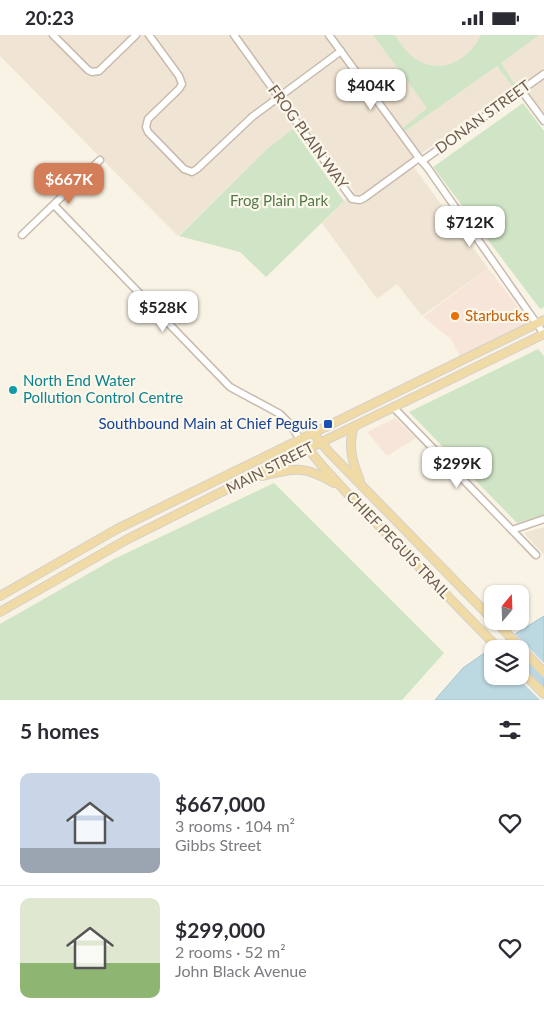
<!DOCTYPE html>
<meta charset="utf-8">
<style>
:root{--surface:#fff;--page:#f2f2f3;--text:#2b2b33;--muted:#7c7c81;--line:#e1e1e2;--accent:#d47e59}
body{margin:0;font-family:Lato,sans-serif;background:var(--page);color:var(--text);height:100vh;display:flex;flex-direction:column;font-size:19px;white-space:nowrap}
*{box-sizing:border-box;margin:0}
p{font-size:16px;color:var(--muted)}
.icon{flex:none;width:28px;height:28px;fill:none;stroke:currentColor;stroke-width:2;stroke-linecap:round;stroke-linejoin:round}
.map{position:relative;height:665px;overflow:hidden}
.sheet{display:flex;flex-direction:column;background:var(--surface);flex:1}
.sheet>*{flex:none}
.needle{width:32px;rotate:19deg}
.controls{position:absolute;left:484px;top:550px;display:grid;gap:10px}
.controls a{display:grid;place-items:center;width:45px;height:45px;border-radius:10px;background:var(--surface);box-shadow:0 1px 4px #0004;font-size:25px}
.price{position:absolute;translate:-50% -42px;padding:0 11px;border-radius:10px;background:#fff;color:#222;font-size:16px;line-height:32px;filter:drop-shadow(0 1px 2px #0008)}
.price::after{content:'';position:absolute;left:50%;top:30px;width:15px;height:11px;margin-left:-8px;background:inherit;clip-path:polygon(0 0,100% 0,50% 100%)}
.price.current{background:var(--accent);color:#fff}
ul{padding:0;list-style:none}
li{display:flex;align-items:center;gap:15px;height:125px;padding:0 20px}
li+li{border-top:1px solid var(--line)}
li span{display:grid;place-items:center;flex:none;width:140px;height:100px;border-radius:10px;color:#555}
li>.icon{margin-inline-start:auto}
span .icon{width:60px;height:60px;fill:#fffc;stroke-width:1}
li b{font-size:21px}
h2{display:flex;justify-content:space-between;align-items:center;height:60px;padding:0 20px;font-size:21px}
.status{display:flex;justify-content:space-between;align-items:center;height:35px;padding:0 25px;background:var(--surface);direction:ltr}
.status svg{height:14px;fill:currentColor}
.map>svg:first-child{display:block}
</style>
<div class="status"><b>20:23</b><svg viewBox="0 0 49 12"><path d="M0 12V9h3v3zM5 12V6h3v6zM10 12V3h3v9zM15 12V0h3v12zM26 1h20v11H26zM47 4h2v5h-2z"/></svg></div>
<div class="map">
<svg width="544" height="665" viewBox="0 0 544 665">
<rect width="100%" height="100%" fill="#f9f3e5"/>
<!-- residential -->
<g fill="#f0e5d4">
<polygon points="0,0 544,0 544,79 520,46 410,127 488,233 422,281 397,249 377,264 322,188 354,156 303,87 268,113 178,201 0,21"/>
<polygon points="544,492 544,520 524,498"/>
</g>
<!-- commercial -->
<g fill="#f8e5da">
<polygon points="488,233 530,288 460,322 451,304 423,282"/>
<polygon points="395,383 416,403 387,421 367,397"/>
</g>
<!-- green -->
<g fill="#d0e5c5">
<path d="M373,0H395C401,10 408,20 419,26C444,40 470,23 481,0H539L501,28L519,56L517,57L497,31L405,96L403,93L427,73Z"/>
<polygon points="523,68 544,96 544,272 540,274 433,132"/>
<polygon points="293,94 344,166 266,242 240,217 179,201 268,113"/>
<polygon points="538,314 544,321 544,480 517,488 409,377"/>
<polygon points="274,448 444,618 402,665 0,665 0,589 114,524"/>
</g>
<!-- water -->
<path fill="#bcd8e0" stroke="#a4c6d0" fill-rule="evenodd" d="M544,581V665H435L463,633L483,619ZM492,614H520V641H492Z"/>
<!-- pier -->
<g fill="#f9f3e5">
<polygon points="513,597 544,628 544,643 520,618 520,614 516,614 504,602"/>
<polygon points="520,629 544,653 544,665 540,665 518,643 513,641 520,641"/>
</g>
<g fill="none" stroke-linecap="round" stroke-linejoin="round">
<!-- minor casing -->
<g stroke="#c8bbad" stroke-width="9">
<g id="minor">
<polyline points="53,0 88,35 92,37 99,36 136,0"/>
<polyline points="149,0 179,41 182,49 179,54 148,84 146,92 148,97 184,134 192,137 197,134 252,82 341,16"/>
<polyline points="234,0 352,164 360,165 364,163 419,123"/>
<polyline points="329,0 419,123 427,132 544,299"/>
<polyline points="521,55 544,86"/>
<polyline points="422,126 544,39"/>
<polyline points="54,170 230,352 280,379 289,388 300,404"/>
<polyline points="22,200 100,125"/>
<polyline points="394,373 536,520"/>
<polyline points="512,495 544,484"/>
</g>
</g>
<!-- major casing -->
<g stroke="#d6d1cd" stroke-width="10">
<g id="major">
<path d="M354,392C347,411 353,428 360,446"/>
<polyline points="313,398 328,416 492,584"/>
<polyline points="300,404 323,432 346,457 499,614"/>
<path d="M262,441C294,433 304,430 334,448"/>
<polyline points="0,561 117,494 544,285"/>
<polyline points="0,577 126,505 291,422 544,299"/>
<polyline points="495,586 544,637"/>
<polyline points="520,635 544,659"/>
</g>
</g>
<!-- minor -->
<use href="#minor" stroke="#fff" stroke-width="6"/>
<!-- major -->
<use href="#major" stroke="#f0daa5" stroke-width="8"/>
</g>
<!-- markers -->
<circle fill="#e8710a" stroke="#fcf7eb" stroke-width="2" cx="455" cy="281" r="5"/>
<circle fill="#0f9aa8" stroke="#fcf7eb" stroke-width="2" cx="13" cy="355" r="5"/>
<rect fill="#1a4fb4" stroke="#fcf7eb" stroke-width="2" x="323" y="384" width="10" height="10" rx="2.5"/>
<g text-anchor="middle" stroke-width="4.5" stroke-linejoin="round" paint-order="stroke">
<!-- street labels -->
<g font-size="15" fill="#6e5c4e" stroke="#fcf7eb">
<text transform="translate(483 82) rotate(-36)" y="5">DONAN STREET</text>
<text transform="translate(308 102) rotate(54)" y="5">FROG PLAIN WAY</text>
<text transform="translate(270 433) rotate(-27)" y="5">MAIN STREET</text>
<text transform="translate(398 510) rotate(46)" y="5">CHIEF PEGUIS TRAIL</text>
</g>
<!-- park labels -->
<g font-size="15" fill="#54794a" stroke="#fcf7eb">
<text x="279" y="171">Frog Plain Park</text>
</g>
<!-- food labels -->
<g font-size="15" fill="#c56008" stroke="#fcf7eb" text-anchor="start">
<text x="465" y="286">Starbucks</text>
</g>
<!-- culture labels -->
<g font-size="15" fill="#0d838f" stroke="#fcf7eb" text-anchor="start">
<text x="23" y="351">North End Water<tspan x="23" dy="17">Pollution Control Centre</tspan></text>
</g>
<!-- transit labels -->
<g font-size="15" fill="#164399" stroke="#fcf7eb" text-anchor="end">
<text x="318" y="394">Southbound Main at Chief Peguis</text>
</g>
</g>
</svg>
<div class="controls">
<a><svg class="needle" viewBox="-14 -14 28 28"><path d="M0-13l5 13h-10z" fill="#e53935"/><path d="M0 13l5-13h-10z" fill="#7c7c81"/></svg></a>
<a><svg class="icon" aria-label="layers" viewBox="0 0 24 24"><path d="M12 4l9 5-9 5-9-5zM3 14l9 5 9-5"/></svg></a>
</div>
<b class="price" style="left:371px;top:76px">$404K</b>
<b class="price current" style="left:69px;top:170px">$667K</b>
<b class="price" style="left:470px;top:213px">$712K</b>
<b class="price" style="left:163px;top:298px">$528K</b>
<b class="price" style="left:457px;top:454px">$299K</b>
</div>
<section class="sheet">
<h2>5 homes<svg class="icon" aria-label="filters" viewBox="0 0 24 24"><path d="M4 7h16M4 17h16"/><circle cx="9" cy="7" r="2"/><circle cx="15" cy="17" r="2"/></svg></h2>
<ul>
<li><span style="background:linear-gradient(#c9d6e8 75%,#9aa5b1 0)"><svg class="icon" aria-label="home" viewBox="0 0 24 24"><path d="M3 11l9-7 9 7M6 9v11h12V9"/></svg></span><div><b>$667,000</b><p>3 rooms · 104 m²</p><p>Gibbs Street</p></div><svg class="icon" aria-label="heart" viewBox="0 0 24 24"><path d="M12 20l-8-8c-3-5 5-10 8-4 3-6 11-1 8 4z"/></svg></li>
<li><span style="background:linear-gradient(#dfe7d0 65%,#8fb573 0)"><svg class="icon" aria-label="home" viewBox="0 0 24 24"><path d="M3 11l9-7 9 7M6 9v11h12V9"/></svg></span><div><b>$299,000</b><p>2 rooms · 52 m²</p><p>John Black Avenue</p></div><svg class="icon" aria-label="heart" viewBox="0 0 24 24"><path d="M12 20l-8-8c-3-5 5-10 8-4 3-6 11-1 8 4z"/></svg></li>
</ul>
</section>
